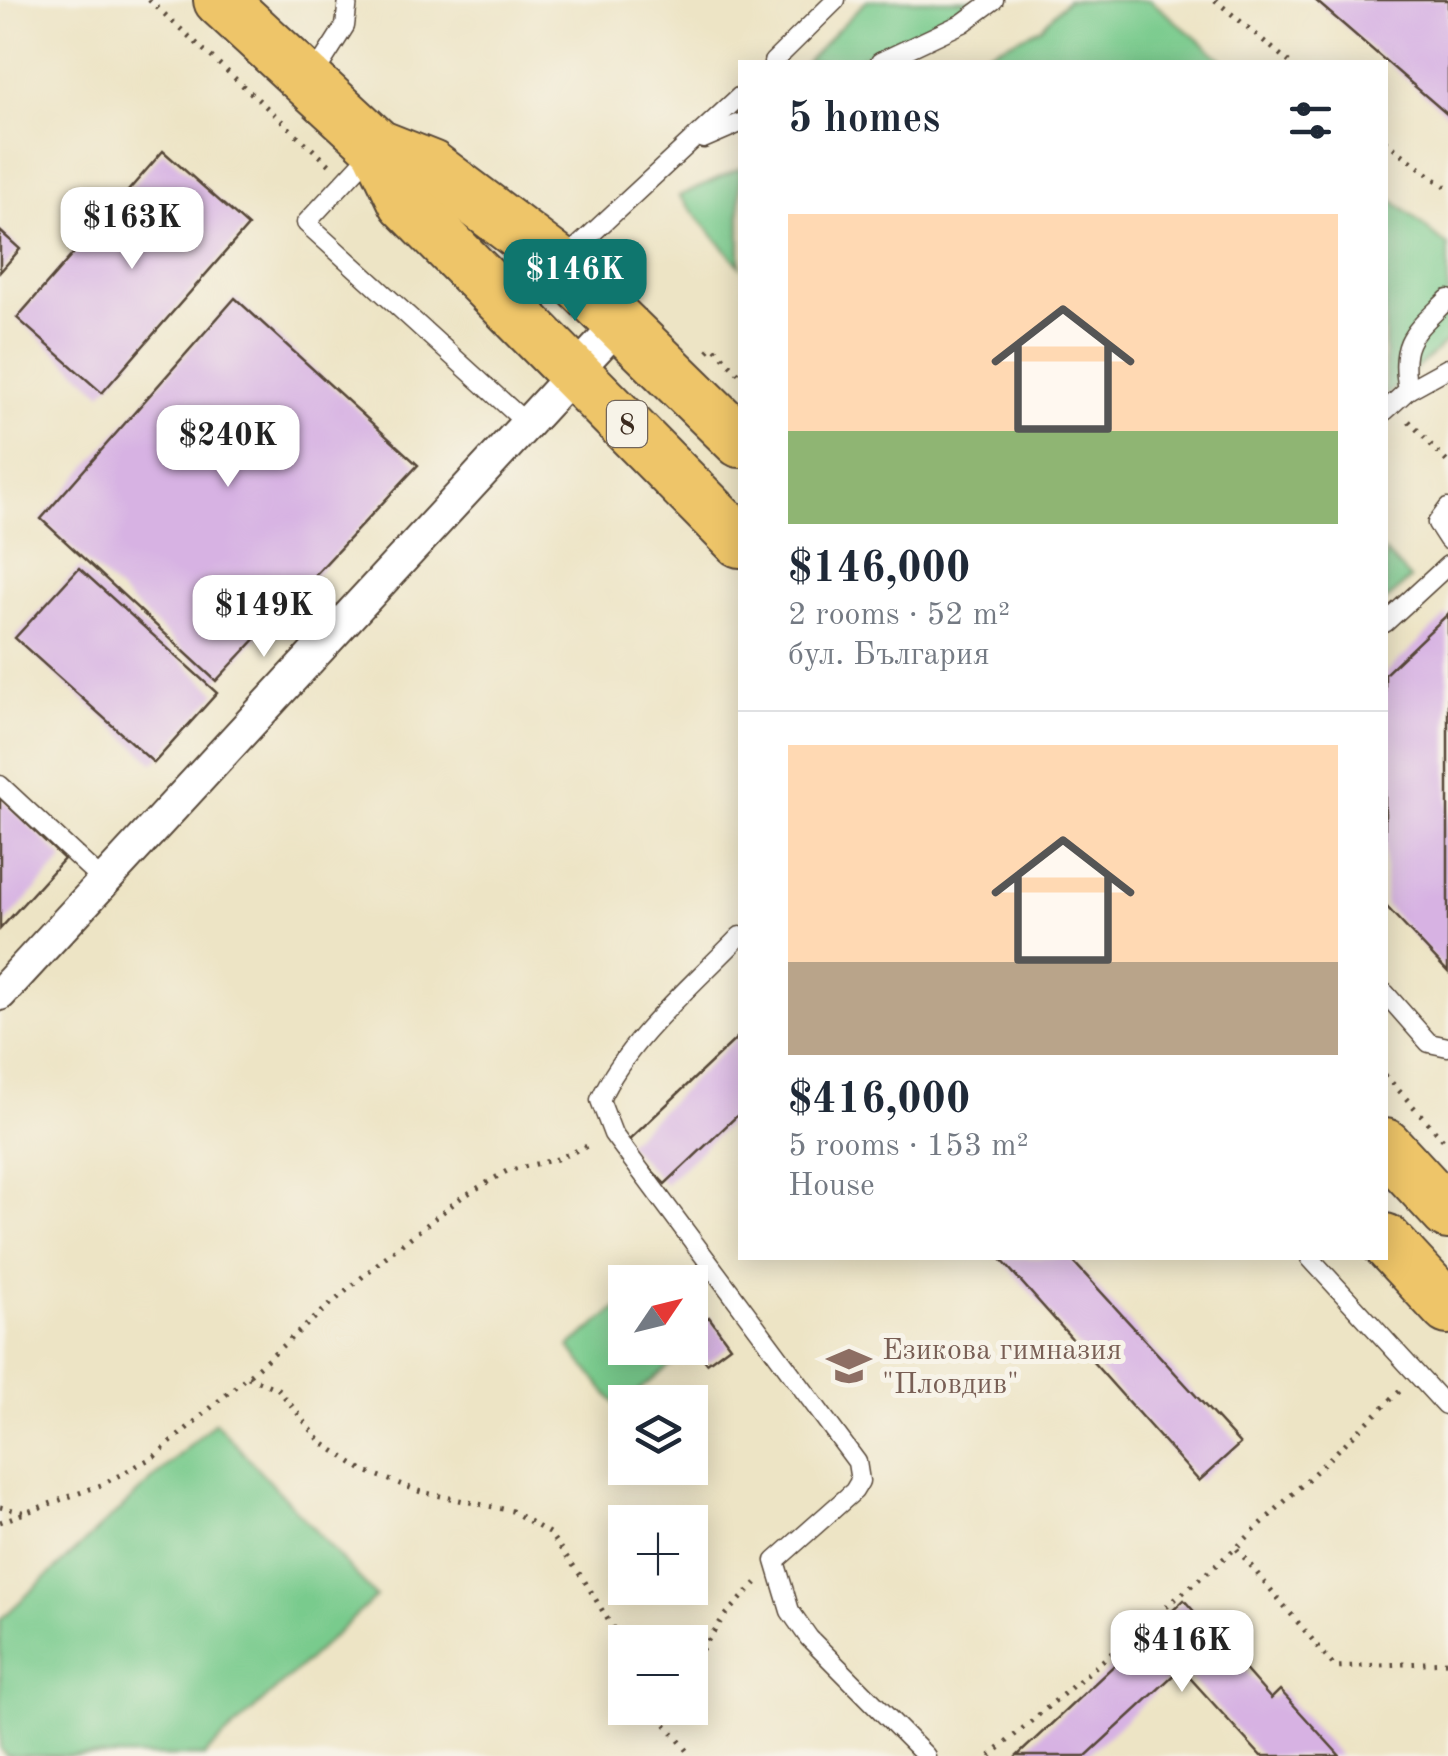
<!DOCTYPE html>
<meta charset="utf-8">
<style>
:root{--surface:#fff;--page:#f6f6f7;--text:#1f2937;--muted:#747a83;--line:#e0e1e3;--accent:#0f766e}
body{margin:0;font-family:"Old Standard TT",serif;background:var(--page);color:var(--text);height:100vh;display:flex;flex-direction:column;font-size:38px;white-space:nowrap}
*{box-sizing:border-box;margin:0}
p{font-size:32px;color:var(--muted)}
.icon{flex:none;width:55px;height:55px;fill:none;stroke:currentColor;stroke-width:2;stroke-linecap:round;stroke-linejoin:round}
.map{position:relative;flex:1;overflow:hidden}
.panel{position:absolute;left:738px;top:60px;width:650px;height:1200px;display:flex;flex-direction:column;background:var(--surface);border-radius:0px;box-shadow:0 5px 25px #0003}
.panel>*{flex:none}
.needle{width:65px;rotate:55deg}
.tools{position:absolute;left:608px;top:1265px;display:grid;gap:20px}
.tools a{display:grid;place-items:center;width:100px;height:100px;border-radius:0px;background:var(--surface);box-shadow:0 5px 25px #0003;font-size:50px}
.price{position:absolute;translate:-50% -85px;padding:0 22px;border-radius:20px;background:#fff;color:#222;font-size:32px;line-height:65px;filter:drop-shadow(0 2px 5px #0008)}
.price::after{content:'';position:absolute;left:50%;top:60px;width:30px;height:22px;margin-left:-15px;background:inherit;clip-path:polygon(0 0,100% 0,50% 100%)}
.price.selected{background:var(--accent);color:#fff}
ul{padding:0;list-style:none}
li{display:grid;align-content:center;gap:20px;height:530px;padding:0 50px}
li+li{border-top:2px solid var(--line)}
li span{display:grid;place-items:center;height:310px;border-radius:0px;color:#555}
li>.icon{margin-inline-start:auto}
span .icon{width:180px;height:180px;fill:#fffc;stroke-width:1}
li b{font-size:42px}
h2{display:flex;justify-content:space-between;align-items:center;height:120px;padding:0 50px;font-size:42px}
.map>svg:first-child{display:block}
</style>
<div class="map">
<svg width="1448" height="1756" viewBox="0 0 1448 1756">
<rect width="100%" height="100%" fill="#f7f3e8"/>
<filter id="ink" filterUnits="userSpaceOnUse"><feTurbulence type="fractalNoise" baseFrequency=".01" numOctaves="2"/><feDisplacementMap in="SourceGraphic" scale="20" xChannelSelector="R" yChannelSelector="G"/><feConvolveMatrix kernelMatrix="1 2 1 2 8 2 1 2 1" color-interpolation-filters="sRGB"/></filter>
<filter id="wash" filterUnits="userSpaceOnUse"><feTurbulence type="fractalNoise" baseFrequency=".0048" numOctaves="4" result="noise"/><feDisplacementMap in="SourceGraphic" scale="40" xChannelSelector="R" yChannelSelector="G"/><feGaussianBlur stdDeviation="2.25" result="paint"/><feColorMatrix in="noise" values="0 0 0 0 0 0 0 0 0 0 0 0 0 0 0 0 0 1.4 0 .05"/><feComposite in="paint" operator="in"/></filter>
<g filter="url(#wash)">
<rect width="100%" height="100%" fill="#ede4c5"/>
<!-- green -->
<g fill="#79cb8d" stroke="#5a7a56" stroke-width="2.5">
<polygon points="867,0 974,0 954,16 851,62 806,62"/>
<polygon points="1067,0 1150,0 1225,62 967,62 1041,28"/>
<polygon points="740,168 740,266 679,196"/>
<polygon points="1385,194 1448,246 1448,340 1385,397"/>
<polygon points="1385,552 1410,579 1385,602"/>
<polygon points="625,1302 625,1348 683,1348 687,1352 618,1407 569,1347"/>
<polygon points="215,1422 376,1597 204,1756 6,1756 0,1749 0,1620"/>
</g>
<g id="blocks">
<!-- building -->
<g fill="#d7b2e3">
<polygon points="1315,0 1448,0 1448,115"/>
<polygon points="163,151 248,226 102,393 17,318"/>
<polygon points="0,231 20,249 0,272"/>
<polygon points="235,298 418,465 216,681 41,519"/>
<polygon points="79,568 217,693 154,763 15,638"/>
<polygon points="1448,614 1448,972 1385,905 1385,674"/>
<polygon points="0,798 64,859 0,929"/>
<polygon points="740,1035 740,1113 665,1184 626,1143"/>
<polygon points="1000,1258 1070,1258 1240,1444 1199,1481"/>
<polygon points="709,1317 730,1346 707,1363 690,1341 690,1331"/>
<polygon points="1184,1600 1271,1699 1280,1690 1340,1756 1261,1756 1181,1668 1086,1756 1017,1756"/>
</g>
</g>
</g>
<g filter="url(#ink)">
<use href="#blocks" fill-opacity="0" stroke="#564637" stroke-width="2.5"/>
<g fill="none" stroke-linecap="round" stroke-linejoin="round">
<!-- lane casing -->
<g stroke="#564637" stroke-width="21">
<g id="lane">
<polyline points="773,62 836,0"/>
<polyline points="880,62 963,23 994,0"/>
<polyline points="312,78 345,26 348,0"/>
<polyline points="703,139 740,123"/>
<polyline points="374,150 306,223 525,422"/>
<polyline points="516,304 740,96"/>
<polyline points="1408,390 1448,368"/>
<path d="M1385,411L1408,390C1398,340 1415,332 1448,299"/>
<polyline points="1448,508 1437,523 1448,540"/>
<polyline points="1385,623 1448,565"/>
<polyline points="0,785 103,881"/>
<path d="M740,936C695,983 626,1041 600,1100L613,1134L857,1462L860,1481L854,1491L775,1561L790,1611L809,1638L926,1756"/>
<polyline points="1385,993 1429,1043 1448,1047"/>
<polyline points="1310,1258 1445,1405"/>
</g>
</g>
<!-- street casing -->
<g stroke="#564637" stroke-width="36">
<polyline id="street" points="0,994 620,323"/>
</g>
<!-- primary casing -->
<g stroke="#564637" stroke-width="56">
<g id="primary">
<polyline points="220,0 378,146 431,167 557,262 740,441"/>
<polyline points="378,146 405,202 740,541"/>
<polyline points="1385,1145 1448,1213"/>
<polyline points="1385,1240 1448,1308"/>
</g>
</g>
<!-- path -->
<g stroke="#564637" stroke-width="5" stroke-dasharray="2.5 8" stroke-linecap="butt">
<polyline points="149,0 330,165"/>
<polyline points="1215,0 1289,62"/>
<polyline points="1385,141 1448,189"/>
<polyline points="708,351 713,346 740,375"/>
<polyline points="1409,421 1448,463"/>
<polyline points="1385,1075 1448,1145"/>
<polyline points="248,1377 278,1389 321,1442 363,1470 421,1492 512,1511 549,1533 584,1580 625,1648"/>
<polyline points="0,1507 26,1513"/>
<polyline points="0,1522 101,1485 155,1456 383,1259 462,1197 507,1171 557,1159 592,1144"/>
<polyline points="1237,1549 1335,1667 1448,1662"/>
<polyline points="690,1667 723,1618 756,1583"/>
<polyline points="652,1708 692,1756"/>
<polyline points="656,1717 662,1708"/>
<polyline points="990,1756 1236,1548 1402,1389"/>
</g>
<!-- lane -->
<use href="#lane" stroke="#fff" stroke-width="18"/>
<!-- street -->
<use href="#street" stroke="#fff" stroke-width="32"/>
<!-- primary -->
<use href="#primary" stroke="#eec569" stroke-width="52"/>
</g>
</g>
<!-- icons -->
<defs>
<g id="school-bare" transform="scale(3.45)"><path d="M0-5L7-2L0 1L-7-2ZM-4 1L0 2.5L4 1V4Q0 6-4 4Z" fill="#8d6e63" stroke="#f7f3e8" stroke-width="2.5" paint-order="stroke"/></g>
</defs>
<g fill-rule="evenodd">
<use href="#school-bare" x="849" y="1366"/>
</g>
<g text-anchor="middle" stroke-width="10" stroke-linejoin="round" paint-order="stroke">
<!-- shield labels -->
<rect fill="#f7f3e8" stroke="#73665b" stroke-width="2.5" x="607" y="401" width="40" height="46" rx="8"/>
<g font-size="28" font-weight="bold" fill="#3b2a1e">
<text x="627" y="434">8</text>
</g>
<!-- education labels -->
<g font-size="30" fill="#785e54" stroke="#f7f3e8" text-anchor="start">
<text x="882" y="1359">Езикова гимназия<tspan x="882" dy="34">"Пловдив"</tspan></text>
</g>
</g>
</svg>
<div class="tools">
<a><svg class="needle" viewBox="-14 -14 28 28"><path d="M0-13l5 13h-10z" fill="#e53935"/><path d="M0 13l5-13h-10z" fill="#747a83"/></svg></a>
<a><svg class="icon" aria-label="layers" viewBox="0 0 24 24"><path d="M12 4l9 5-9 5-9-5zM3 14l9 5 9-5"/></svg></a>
<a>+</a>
<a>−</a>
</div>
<b class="price" style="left:132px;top:272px">$163K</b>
<b class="price selected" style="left:575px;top:324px">$146K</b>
<b class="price" style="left:228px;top:490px">$240K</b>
<b class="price" style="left:264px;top:660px">$149K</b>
<b class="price" style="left:1182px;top:1695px">$416K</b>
<section class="panel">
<h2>5 homes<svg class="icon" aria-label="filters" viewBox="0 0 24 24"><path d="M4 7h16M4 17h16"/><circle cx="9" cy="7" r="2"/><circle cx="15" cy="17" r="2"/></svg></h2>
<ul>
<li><span style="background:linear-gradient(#ffd9b3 70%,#8fb573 0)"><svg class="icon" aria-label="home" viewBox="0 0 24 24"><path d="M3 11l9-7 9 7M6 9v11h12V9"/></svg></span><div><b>$146,000</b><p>2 rooms · 52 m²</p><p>бул. България</p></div></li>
<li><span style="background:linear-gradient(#ffd9b3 70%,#b9a48a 0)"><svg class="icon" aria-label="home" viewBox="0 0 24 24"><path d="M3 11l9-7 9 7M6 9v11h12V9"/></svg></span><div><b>$416,000</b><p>5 rooms · 153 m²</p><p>House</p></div></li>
</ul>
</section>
</div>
